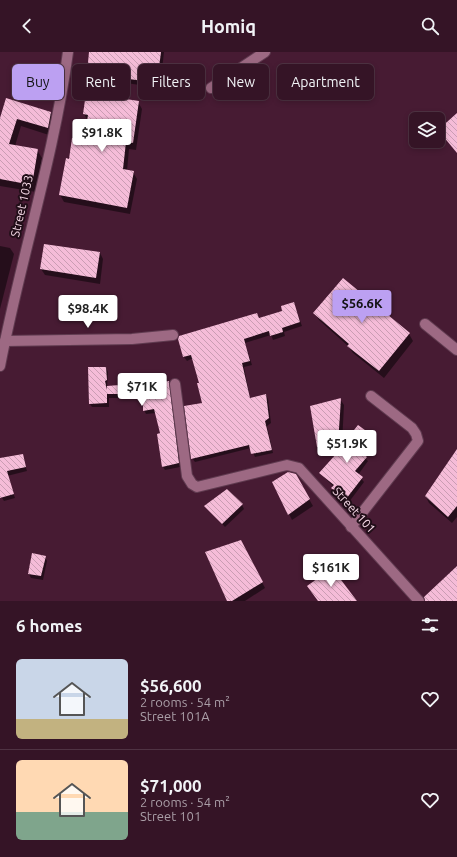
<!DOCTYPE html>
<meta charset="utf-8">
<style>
:root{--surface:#351426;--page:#3d1d2e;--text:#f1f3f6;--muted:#aa9ea7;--line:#4f3343;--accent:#bca0f2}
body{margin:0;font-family:Ubuntu,sans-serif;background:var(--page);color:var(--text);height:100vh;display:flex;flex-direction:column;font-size:15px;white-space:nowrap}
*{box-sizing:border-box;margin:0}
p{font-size:13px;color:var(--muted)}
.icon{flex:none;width:22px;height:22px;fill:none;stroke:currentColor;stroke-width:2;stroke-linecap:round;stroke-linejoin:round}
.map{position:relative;height:549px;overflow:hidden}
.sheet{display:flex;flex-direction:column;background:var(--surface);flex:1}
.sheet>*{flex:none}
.hud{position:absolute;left:12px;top:12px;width:433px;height:36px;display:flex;gap:8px}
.controls{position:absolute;left:409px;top:60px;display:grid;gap:8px}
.controls a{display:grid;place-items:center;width:36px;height:36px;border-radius:6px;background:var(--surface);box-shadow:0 2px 6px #0003,0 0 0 1px var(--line);font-size:20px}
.price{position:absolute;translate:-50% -34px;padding:0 9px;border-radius:4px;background:#fff;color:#222;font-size:13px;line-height:26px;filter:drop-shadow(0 1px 2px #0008)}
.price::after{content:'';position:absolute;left:50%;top:24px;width:12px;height:9px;margin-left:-6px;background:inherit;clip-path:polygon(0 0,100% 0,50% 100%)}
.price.current{background:var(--accent);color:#111}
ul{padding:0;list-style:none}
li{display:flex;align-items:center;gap:12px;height:100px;padding:0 16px}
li+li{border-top:1px solid var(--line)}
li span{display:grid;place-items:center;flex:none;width:112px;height:80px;border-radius:6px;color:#555}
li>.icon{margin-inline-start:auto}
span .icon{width:48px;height:48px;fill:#fffc;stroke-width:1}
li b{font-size:17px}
h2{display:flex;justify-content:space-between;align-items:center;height:48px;padding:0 16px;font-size:17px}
.pill{padding:0 14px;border-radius:6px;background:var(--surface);box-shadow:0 2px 6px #0003,0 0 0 1px var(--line);font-size:14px;line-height:36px}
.pill.current{background:var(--accent);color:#111}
header{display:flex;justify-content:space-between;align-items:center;height:52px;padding:0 16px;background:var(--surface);font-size:18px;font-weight:700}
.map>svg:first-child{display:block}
</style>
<header><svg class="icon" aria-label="back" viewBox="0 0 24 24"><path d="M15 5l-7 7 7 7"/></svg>Homiq<svg class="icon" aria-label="search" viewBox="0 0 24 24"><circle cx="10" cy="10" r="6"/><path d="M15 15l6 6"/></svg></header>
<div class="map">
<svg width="457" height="549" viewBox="0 0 457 549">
<defs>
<pattern id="building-back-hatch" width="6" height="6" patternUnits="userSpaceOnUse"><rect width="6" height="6" fill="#f5bcd8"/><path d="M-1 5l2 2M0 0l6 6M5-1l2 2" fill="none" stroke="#ca9db3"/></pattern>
</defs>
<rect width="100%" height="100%" fill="#471b33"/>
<!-- shadow -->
<g fill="#0007">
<polygon points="90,0 164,0 160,36 92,26 88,21"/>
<polygon points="138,50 142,57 136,98 129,97 127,119 133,120 137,127 130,162 64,150 60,143 70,108 85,88 88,69 84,62"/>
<polygon points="51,61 55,69 52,84 21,74 15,94 37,98 42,106 36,140 0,134 0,69"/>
<polygon points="45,193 100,201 103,207 100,232 45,223 41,217"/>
<polygon points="0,194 10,196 14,202 0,257"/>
<polygon points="294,252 302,274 284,280 285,284 273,288 271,283 245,291 252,313 244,315 250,346 266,343 268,347 271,371 267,374 273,401 255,405 251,396 195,410 192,406 203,351 200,332 193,306 187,309 184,305 257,262 260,266 284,259"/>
<polygon points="315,261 409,282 413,289 384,326 353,301 348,294 319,268"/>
<polygon points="106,316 108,320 107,335 169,330 171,334 180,415 165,418 163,415 161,382 156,361 146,362 144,358 144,346 109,346 109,355 92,355 90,352"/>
<polygon points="340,347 344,353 342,392 318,394 318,396 342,394 341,398 344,395 343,393 358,374 371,386 359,400 368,409 358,423 364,430 349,450 335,440 333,436 334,435 320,421 340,399 321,401 318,395"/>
<polygon points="457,400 457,465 452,471 429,451 426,445"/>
<polygon points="22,403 27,419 7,424 15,446 4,449 0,443 0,425"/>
<polygon points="295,423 313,454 292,468 289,462"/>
<polygon points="242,453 244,457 225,475 206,454"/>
<polygon points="244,495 265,536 245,549 229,549"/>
<polygon points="45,505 47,509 43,528 31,526 29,522"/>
</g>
<!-- building -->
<g fill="url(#building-back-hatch)">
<polygon points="89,0 161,0 157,31 87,21"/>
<polygon points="86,41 139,49 133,91 126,90 123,117 134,119 127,156 59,143 66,106 69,107 72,86 84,87 88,63 83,62"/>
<polygon points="6,46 51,60 48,76 17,67 9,92 38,97 32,133 0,127 0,66"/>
<polygon points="457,61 457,101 438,78"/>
<polygon points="44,192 100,200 96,226 40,217"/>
<polygon points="343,226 410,281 379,319 347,294 349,292 313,261"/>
<polygon points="294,250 300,270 282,276 283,280 270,284 269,279 244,287 250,309 242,311 250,346 266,342 269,366 265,369 272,398 251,402 249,393 191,407 184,354 202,351 197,331 199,331 191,303 183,305 178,287 179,284 257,261 259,266 282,259 281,254"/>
<polygon points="88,315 106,315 107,328 105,329 107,338 107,334 169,329 179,411 162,415 157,382 160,381 154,357 143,359 143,342 107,342 107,351 89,352"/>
<polygon points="341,346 338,393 317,395 310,354"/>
<polygon points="358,373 369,381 357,397 367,405 355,419 363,425 346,447 331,436 334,433 319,421 345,392 342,393"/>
<polygon points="457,397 457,454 448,465 425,444"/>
<polygon points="23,402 26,415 7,419 14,442 0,446 0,406"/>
<polygon points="288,420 296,422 310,447 288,463 272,430"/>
<polygon points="227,437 243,452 222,472 204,454"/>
<polygon points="241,488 263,530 232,549 227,549 205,500"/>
<polygon points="32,501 46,504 41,524 28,522"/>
<polygon points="457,514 457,549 425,549 424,545"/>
<polygon points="332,516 357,549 318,549 307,534"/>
</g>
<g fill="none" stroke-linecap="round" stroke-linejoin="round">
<!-- street casing -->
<g stroke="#603b50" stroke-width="12">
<g id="street">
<polyline points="211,36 265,0"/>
<polyline points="425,272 457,298"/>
<polyline points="5,289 132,287 173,283"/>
<path d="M0,314C20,209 54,105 68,0"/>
<polyline points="175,332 187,424 192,432 197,435 287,413 299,416 419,549"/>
<polyline points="351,475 418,389 416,382 412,376 371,344"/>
</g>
</g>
<!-- street -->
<use href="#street" stroke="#9d6983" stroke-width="10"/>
</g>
<g text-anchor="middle" stroke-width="4" stroke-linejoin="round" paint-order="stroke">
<!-- street labels -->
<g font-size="12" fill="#f6d9e7" stroke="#210e18">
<text transform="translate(22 154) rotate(-77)" y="4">Street 1033</text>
<text transform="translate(354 458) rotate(48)" y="4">Street 101</text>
</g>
</g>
</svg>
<div class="controls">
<a><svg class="icon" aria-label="layers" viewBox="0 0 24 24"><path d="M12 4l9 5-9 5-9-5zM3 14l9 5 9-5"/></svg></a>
</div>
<b class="price" style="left:102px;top:101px">$91.8K</b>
<b class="price current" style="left:362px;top:272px">$56.6K</b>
<b class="price" style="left:88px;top:277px">$98.4K</b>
<b class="price" style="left:142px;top:355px">$71K</b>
<b class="price" style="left:347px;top:412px">$51.9K</b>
<b class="price" style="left:331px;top:536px">$161K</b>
<div class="hud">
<a class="pill current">Buy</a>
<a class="pill">Rent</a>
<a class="pill">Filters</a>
<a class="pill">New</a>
<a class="pill">Apartment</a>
</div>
</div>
<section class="sheet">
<h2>6 homes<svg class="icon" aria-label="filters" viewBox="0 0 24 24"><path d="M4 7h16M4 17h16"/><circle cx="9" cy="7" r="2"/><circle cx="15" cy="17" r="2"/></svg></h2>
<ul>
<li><span style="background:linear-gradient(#c9d6e8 75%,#c2b280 0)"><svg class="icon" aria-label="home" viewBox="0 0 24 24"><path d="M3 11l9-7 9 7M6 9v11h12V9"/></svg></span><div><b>$56,600</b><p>2 rooms · 54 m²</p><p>Street 101A</p></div><svg class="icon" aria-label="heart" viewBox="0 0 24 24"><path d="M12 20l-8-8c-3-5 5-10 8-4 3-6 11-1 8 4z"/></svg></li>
<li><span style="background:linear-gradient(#ffd9b3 65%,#7fa58c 0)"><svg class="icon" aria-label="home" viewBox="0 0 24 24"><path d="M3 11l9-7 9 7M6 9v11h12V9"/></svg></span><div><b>$71,000</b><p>2 rooms · 54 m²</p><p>Street 101</p></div><svg class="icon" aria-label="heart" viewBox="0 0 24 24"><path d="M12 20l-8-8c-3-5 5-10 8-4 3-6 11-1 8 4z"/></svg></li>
</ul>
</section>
